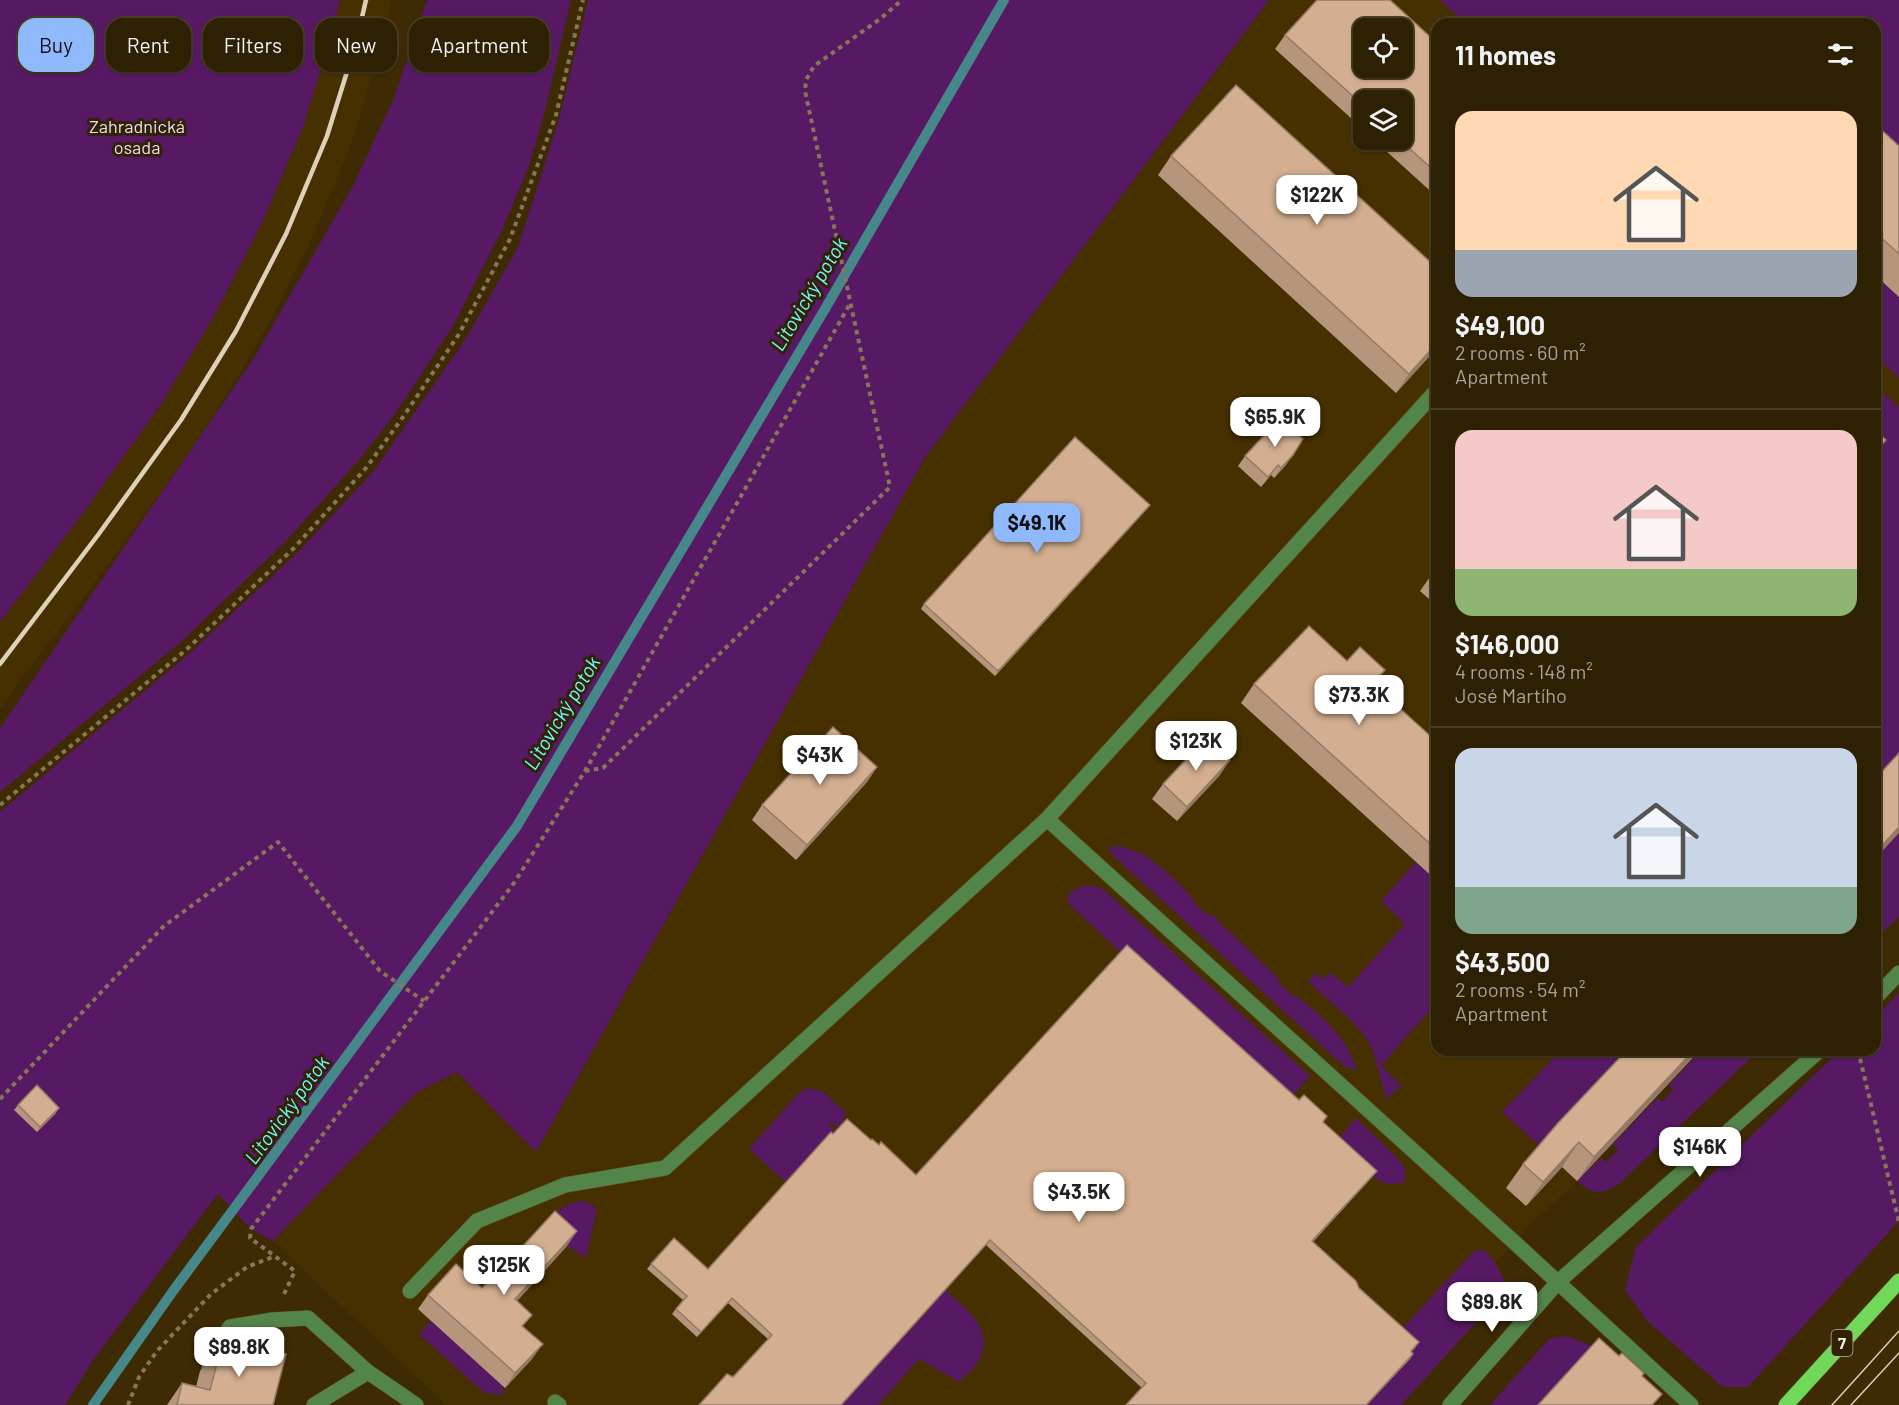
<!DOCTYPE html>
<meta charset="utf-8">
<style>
:root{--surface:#2e2002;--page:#3a2d11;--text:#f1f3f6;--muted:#a7a399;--line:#493e24;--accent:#8fb8fd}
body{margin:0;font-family:Barlow,sans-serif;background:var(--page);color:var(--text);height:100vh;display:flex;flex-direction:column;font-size:22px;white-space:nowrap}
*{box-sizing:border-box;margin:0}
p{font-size:20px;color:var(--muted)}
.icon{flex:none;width:33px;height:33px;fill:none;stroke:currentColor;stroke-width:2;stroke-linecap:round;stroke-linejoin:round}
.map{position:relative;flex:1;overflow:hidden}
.sheet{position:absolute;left:1431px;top:18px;width:450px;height:1038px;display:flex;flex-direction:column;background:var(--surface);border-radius:18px;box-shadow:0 2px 4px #0004,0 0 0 2px var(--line)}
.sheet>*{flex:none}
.banner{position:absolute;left:18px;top:18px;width:570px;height:54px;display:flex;gap:12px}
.buttons{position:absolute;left:1353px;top:18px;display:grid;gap:12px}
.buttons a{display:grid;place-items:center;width:60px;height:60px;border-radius:12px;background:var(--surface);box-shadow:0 2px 4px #0004,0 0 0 2px var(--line);font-size:30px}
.price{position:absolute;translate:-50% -51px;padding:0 14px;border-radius:12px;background:#fff;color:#222;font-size:20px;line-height:39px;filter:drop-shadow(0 2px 3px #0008)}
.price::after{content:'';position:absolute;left:50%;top:36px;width:18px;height:14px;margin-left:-9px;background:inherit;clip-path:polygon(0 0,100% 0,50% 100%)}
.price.on{background:var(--accent);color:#111}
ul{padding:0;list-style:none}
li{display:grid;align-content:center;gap:12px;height:318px;padding:0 24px}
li+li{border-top:2px solid var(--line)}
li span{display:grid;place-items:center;height:186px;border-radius:18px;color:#555}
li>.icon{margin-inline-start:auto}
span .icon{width:108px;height:108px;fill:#fffc;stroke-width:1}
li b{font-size:26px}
h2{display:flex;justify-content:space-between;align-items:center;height:72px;padding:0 24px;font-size:26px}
.tag{padding:0 21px;border-radius:18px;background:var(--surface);box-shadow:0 2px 4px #0004,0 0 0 2px var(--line);font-size:21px;line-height:54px}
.tag.on{background:var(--accent);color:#111}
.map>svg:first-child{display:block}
</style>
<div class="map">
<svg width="1899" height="1405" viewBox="0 0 1899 1405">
<rect width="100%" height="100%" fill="#3e2b03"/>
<!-- built -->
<g fill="#473000" fill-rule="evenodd">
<polygon points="340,0 392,0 380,49 351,145 309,245 258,343 202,434 119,550 19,682 0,709 0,622 78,520 160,406 213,318 262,223 303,127 331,36"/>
<path d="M1269,0H1899V601L1875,579V24H1437V1050H1561L1503,1112L1577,1181L1532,1223L1496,1263L1508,1287L1401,1405H446L273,1241L416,1093L457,1072L536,1152L926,456ZM1364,28H1402V68H1364ZM1364,100H1402V140H1364Z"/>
</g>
<!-- green -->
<g fill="#571964">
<polygon points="0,0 340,0 331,36 303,127 262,223 213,318 160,406 78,520 0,622"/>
<polygon points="427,0 571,0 545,110 529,166 503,228 453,326 397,411 359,460 287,540 181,642 0,792 0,728 254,358 353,186 394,98"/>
<polygon points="588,0 1269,0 926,456 536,1152 457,1072 416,1093 273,1241 251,1229 218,1194 94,1359 65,1405 0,1405 0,812 190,653 297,553 373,472 465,340 518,247 560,116"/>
<polygon points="1440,0 1899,0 1899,189 1875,167 1875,24 1466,24"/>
<polygon points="1875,275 1899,297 1899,378 1884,364 1875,373"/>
<polygon points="1875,386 1899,407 1899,759 1875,785"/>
<polygon points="1899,833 1899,917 1875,940 1875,859"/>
<path d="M1121,846L1145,855L1168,873L1194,899L1192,901L1209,916L1211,914L1280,980L1278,982L1294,997L1296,995C1321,1017 1349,1037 1356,1070L1345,1067L1112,855L1109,847Z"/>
<path d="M1416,862L1437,881V1002L1381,1066L1401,1085L1387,1099C1379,1081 1378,1058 1368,1041C1354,1020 1327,999 1308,982L1316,973L1323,979L1330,972L1348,987L1405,924L1381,901Z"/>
<polygon points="1082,886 1096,886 1105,891 1310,1076 1289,1100 1121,953 1067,902 1069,893"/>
<polygon points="1899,993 1899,1221 1748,1387 1723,1387 1647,1321 1625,1290 1636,1247 1840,1050 1875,1050 1875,1017"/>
<polygon points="1561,1050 1633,1050 1541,1147 1502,1112"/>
<path d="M1701,1050H1759L1619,1184C1602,1195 1593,1195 1577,1181L1601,1158L1606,1162L1618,1150L1613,1144L1657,1098L1662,1102L1673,1090L1669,1085Z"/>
<polygon points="806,1088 822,1091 847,1114 842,1120 844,1124 839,1128 831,1122 829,1125 836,1132 787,1183 749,1149 798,1094"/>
<polygon points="1356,1118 1393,1154 1405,1168 1405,1182 1390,1185 1376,1179 1335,1142"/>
<path d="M585,1201L597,1209L586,1258L567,1246L544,1226C558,1211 563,1202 585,1201Z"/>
<polygon points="1485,1250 1495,1263 1508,1287 1401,1405 1367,1405 1410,1359 1399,1332 1474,1251"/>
<path d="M946,1290C966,1310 995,1328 979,1360C975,1368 966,1375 960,1382L919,1359L878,1405H842Z"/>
<polygon points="451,1299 445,1333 482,1367 525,1364 502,1389 504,1391 501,1395 483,1392 419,1334"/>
<polygon points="1567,1336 1592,1346 1544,1405 1490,1405 1549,1339"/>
</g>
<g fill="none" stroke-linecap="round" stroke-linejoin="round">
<!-- stream -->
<polyline stroke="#46878a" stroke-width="10" points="93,1405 173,1291 517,826 825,309 1004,0"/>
<!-- minor casing -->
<g stroke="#594722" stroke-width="16">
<g id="minor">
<polyline points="1047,819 1514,1242 1691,1405"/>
<polyline points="1875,998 1899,973"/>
<polyline points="410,1291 477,1221 565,1185 665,1168 1047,819 1437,390"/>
<polyline points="209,1368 214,1351 230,1327 272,1320 308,1318 368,1372"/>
<polyline points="555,1402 559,1405"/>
<polyline points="314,1405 368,1372 416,1405"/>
<polyline points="1450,1405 1558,1282 1820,1050"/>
</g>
</g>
<!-- major casing -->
<g stroke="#594722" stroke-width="16">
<polyline id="major" points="1786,1405 1899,1281"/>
</g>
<!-- path -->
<g stroke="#887757" stroke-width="4" stroke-dasharray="4.5 4.5" stroke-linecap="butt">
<polyline points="585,771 603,768 890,487 805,91 806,80 814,66 880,19 902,0"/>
<polyline points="0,805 187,649 294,548 366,468 403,417 459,334 510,239 556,115 583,0"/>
<polyline points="1858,1050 1899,1222"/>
<polyline points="0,1099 164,926 278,842 380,971 424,1001"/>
<polyline points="284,1294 295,1271 250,1238 251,1229 514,883 585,771 851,302"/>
<polyline points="128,1405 139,1377 157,1351 211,1294 247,1267 275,1256"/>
</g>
<!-- minor -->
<use href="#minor" stroke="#53844a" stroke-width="15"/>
<!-- major -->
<use href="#major" stroke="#70d95a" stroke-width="15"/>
<!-- tram -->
<g stroke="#ded1b9" stroke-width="1.5">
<polyline points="1832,1405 1899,1331"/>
<polyline points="1851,1405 1899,1353"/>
</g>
<!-- rail -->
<polyline stroke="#ded1b9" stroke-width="4.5" points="0,664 98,535 181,420 236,331 286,234 327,136 356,43 366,0"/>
</g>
<!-- wall -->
<g fill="#b5967c">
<polygon points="1285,35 1437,43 1437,197 1374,140 1402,140 1364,100 1364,130 1275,49"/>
<polygon points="1875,124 1899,146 1899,297 1875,275"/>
<polygon points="1171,156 1437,268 1437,348 1396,393 1158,175"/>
<polygon points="1245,456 1286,465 1274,478 1271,475 1261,487 1238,466"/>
<polygon points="1146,510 995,676 921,609 924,604"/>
<polygon points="1437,567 1437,606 1420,591"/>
<polygon points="1347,661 1385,670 1374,685 1437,742 1437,881 1241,703 1254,684"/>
<polygon points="877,767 867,782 796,860 752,820 762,805"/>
<polygon points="1220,775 1177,821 1152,799 1163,784"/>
<polygon points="1627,1050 1700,1050 1577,1181 1562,1167 1526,1206 1506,1188 1523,1164"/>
<polygon points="18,1105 56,1113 37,1132 14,1110"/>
<polygon points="1323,1122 1373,1176 1313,1242 1416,1347 1411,1352 1413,1354 1410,1359 1367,1405 1126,1405 1142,1388 986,1245 733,1377 768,1339 728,1303 697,1337 672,1314 683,1300 647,1269 651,1264 708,1269 833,1134 871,1140 879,1145 916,1175"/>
<polygon points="567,1246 517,1301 532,1359 505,1388 418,1309 428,1295 482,1288 490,1282"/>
<polygon points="224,1337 273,1405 167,1405 182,1383 196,1387 200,1371"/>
</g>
<!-- shaded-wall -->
<g fill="#947a65">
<polygon points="1437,343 1437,348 1396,393 1409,374"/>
<polygon points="1886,440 1875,456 1875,452"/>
<polygon points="1293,455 1286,465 1274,478 1281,468"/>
<polygon points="1150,505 1146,510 995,676 998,671"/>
<polygon points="1385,670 1372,689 1372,683"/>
<polygon points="1230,760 1220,775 1177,821 1187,807"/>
<polygon points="877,767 867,782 796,860 807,845"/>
<polygon points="1899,827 1899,833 1875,859 1875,853"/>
<polygon points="1694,1050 1700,1050 1577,1181 1594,1157"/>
<polygon points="59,1108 56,1113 37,1132 40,1127"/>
<polygon points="1579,1142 1562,1167 1526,1206 1543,1182"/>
<polygon points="1377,1171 1373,1176 1309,1246 1312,1241"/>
<polygon points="577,1231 567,1246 505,1314 515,1299"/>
<polygon points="990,1240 986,1245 842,1405 841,1405"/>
<polygon points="732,1298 728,1303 697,1337 701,1332"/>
<polygon points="543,1344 532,1359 505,1388 515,1373"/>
<polygon points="1413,1354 1367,1405 1366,1405"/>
</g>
<!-- building -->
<g fill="#d3ae90" stroke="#947a65" stroke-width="1.5" fill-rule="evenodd">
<path d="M1317,0H1390L1437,43V173L1400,140H1402V100H1364V106L1285,35ZM1364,28H1402V68H1364Z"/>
<polygon points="1236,85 1437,268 1437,343 1409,374 1171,156"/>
<polygon points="1875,124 1899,146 1899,254 1875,232"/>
<polygon points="1280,418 1303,439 1293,455 1281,468 1278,465 1268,477 1245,456"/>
<polygon points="1875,430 1886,440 1875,452"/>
<polygon points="1075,437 1150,505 998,671 924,604"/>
<polygon points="1437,567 1437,577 1432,572"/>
<polygon points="1309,626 1347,661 1360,647 1385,670 1372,683 1437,742 1437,850 1254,684"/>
<polygon points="833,727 877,767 807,845 762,805"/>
<polygon points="1206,738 1230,760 1187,807 1163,784"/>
<polygon points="1899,753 1899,827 1875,853 1875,779"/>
<polygon points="1127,945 1299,1100 1304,1095 1327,1116 1323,1122 1377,1171 1312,1241 1356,1281 1359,1288 1419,1342 1411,1351 1413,1354 1366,1405 1126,1405 1146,1383 990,1240 841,1405 699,1405 727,1374 733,1377 772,1335 732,1298 701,1332 676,1309 687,1296 651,1264 674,1238 708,1269 831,1132 833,1134 847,1119 871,1140 872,1139 879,1145 881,1142 916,1175"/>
<polygon points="1627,1050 1694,1050 1594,1157 1579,1142 1543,1182 1523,1164 1558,1123"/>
<polygon points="37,1085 59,1108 40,1127 18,1105"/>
<polygon points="555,1211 577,1231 515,1299 532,1315 522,1326 543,1344 515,1373 428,1295 456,1264 482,1288 489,1281 490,1282"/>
<polygon points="224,1337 231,1343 239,1342 286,1354 273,1405 177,1405 182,1383 210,1390"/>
<polygon points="1599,1338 1619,1356 1622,1353 1644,1373 1642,1376 1662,1394 1652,1405 1538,1405"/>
</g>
<g text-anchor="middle" stroke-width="6" stroke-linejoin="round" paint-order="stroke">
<!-- shield labels -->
<rect fill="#312205" stroke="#c0b49c" stroke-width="1.5" x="1831.5" y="1330" width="21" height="26" rx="4.5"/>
<g font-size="16" font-weight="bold" fill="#fef2dd">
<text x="1842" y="1349">7</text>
</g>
<!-- park labels -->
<g font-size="18" fill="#eedaf2" stroke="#312205">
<text x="137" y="133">Zahradnická<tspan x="137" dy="21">osada</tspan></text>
</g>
<!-- water labels -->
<g font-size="20" font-style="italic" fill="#70f7ff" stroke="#312205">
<text transform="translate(809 294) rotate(-59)" y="7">Litovický potok</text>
<text transform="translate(562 713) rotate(-59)" y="7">Litovický potok</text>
<text transform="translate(287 1110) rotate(-54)" y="7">Litovický potok</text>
</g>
</g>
</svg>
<div class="buttons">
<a><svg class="icon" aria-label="locate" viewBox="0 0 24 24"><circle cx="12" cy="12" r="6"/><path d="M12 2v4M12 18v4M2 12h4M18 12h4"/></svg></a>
<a><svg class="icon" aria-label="layers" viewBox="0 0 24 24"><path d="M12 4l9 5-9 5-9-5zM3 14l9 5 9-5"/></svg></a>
</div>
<b class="price" style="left:1317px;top:226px">$122K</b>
<b class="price" style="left:1275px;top:448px">$65.9K</b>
<b class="price on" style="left:1037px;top:554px">$49.1K</b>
<b class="price" style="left:1359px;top:726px">$73.3K</b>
<b class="price" style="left:1196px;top:772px">$123K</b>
<b class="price" style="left:820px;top:786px">$43K</b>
<b class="price" style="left:1700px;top:1178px">$146K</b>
<b class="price" style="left:1079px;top:1223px">$43.5K</b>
<b class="price" style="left:504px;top:1296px">$125K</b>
<b class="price" style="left:1492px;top:1333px">$89.8K</b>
<b class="price" style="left:239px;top:1378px">$89.8K</b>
<div class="banner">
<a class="tag on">Buy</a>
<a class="tag">Rent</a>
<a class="tag">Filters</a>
<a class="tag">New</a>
<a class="tag">Apartment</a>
</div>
<section class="sheet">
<h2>11 homes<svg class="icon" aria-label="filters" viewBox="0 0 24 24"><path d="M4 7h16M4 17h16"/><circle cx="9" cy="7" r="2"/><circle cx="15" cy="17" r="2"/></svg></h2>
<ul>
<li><span style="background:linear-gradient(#ffd9b3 75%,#9aa5b1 0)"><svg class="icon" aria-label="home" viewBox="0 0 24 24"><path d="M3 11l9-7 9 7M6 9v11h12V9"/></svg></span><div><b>$49,100</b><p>2 rooms · 60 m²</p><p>Apartment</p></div></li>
<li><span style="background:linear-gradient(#f6c9c9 75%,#8fb573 0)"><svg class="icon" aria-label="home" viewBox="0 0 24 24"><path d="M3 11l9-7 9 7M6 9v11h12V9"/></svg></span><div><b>$146,000</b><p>4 rooms · 148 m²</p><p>José Martího</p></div></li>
<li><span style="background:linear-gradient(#c9d6e8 75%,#7fa58c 0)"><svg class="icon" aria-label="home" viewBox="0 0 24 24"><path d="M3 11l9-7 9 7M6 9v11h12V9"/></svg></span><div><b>$43,500</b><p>2 rooms · 54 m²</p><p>Apartment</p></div></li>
</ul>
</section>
</div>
